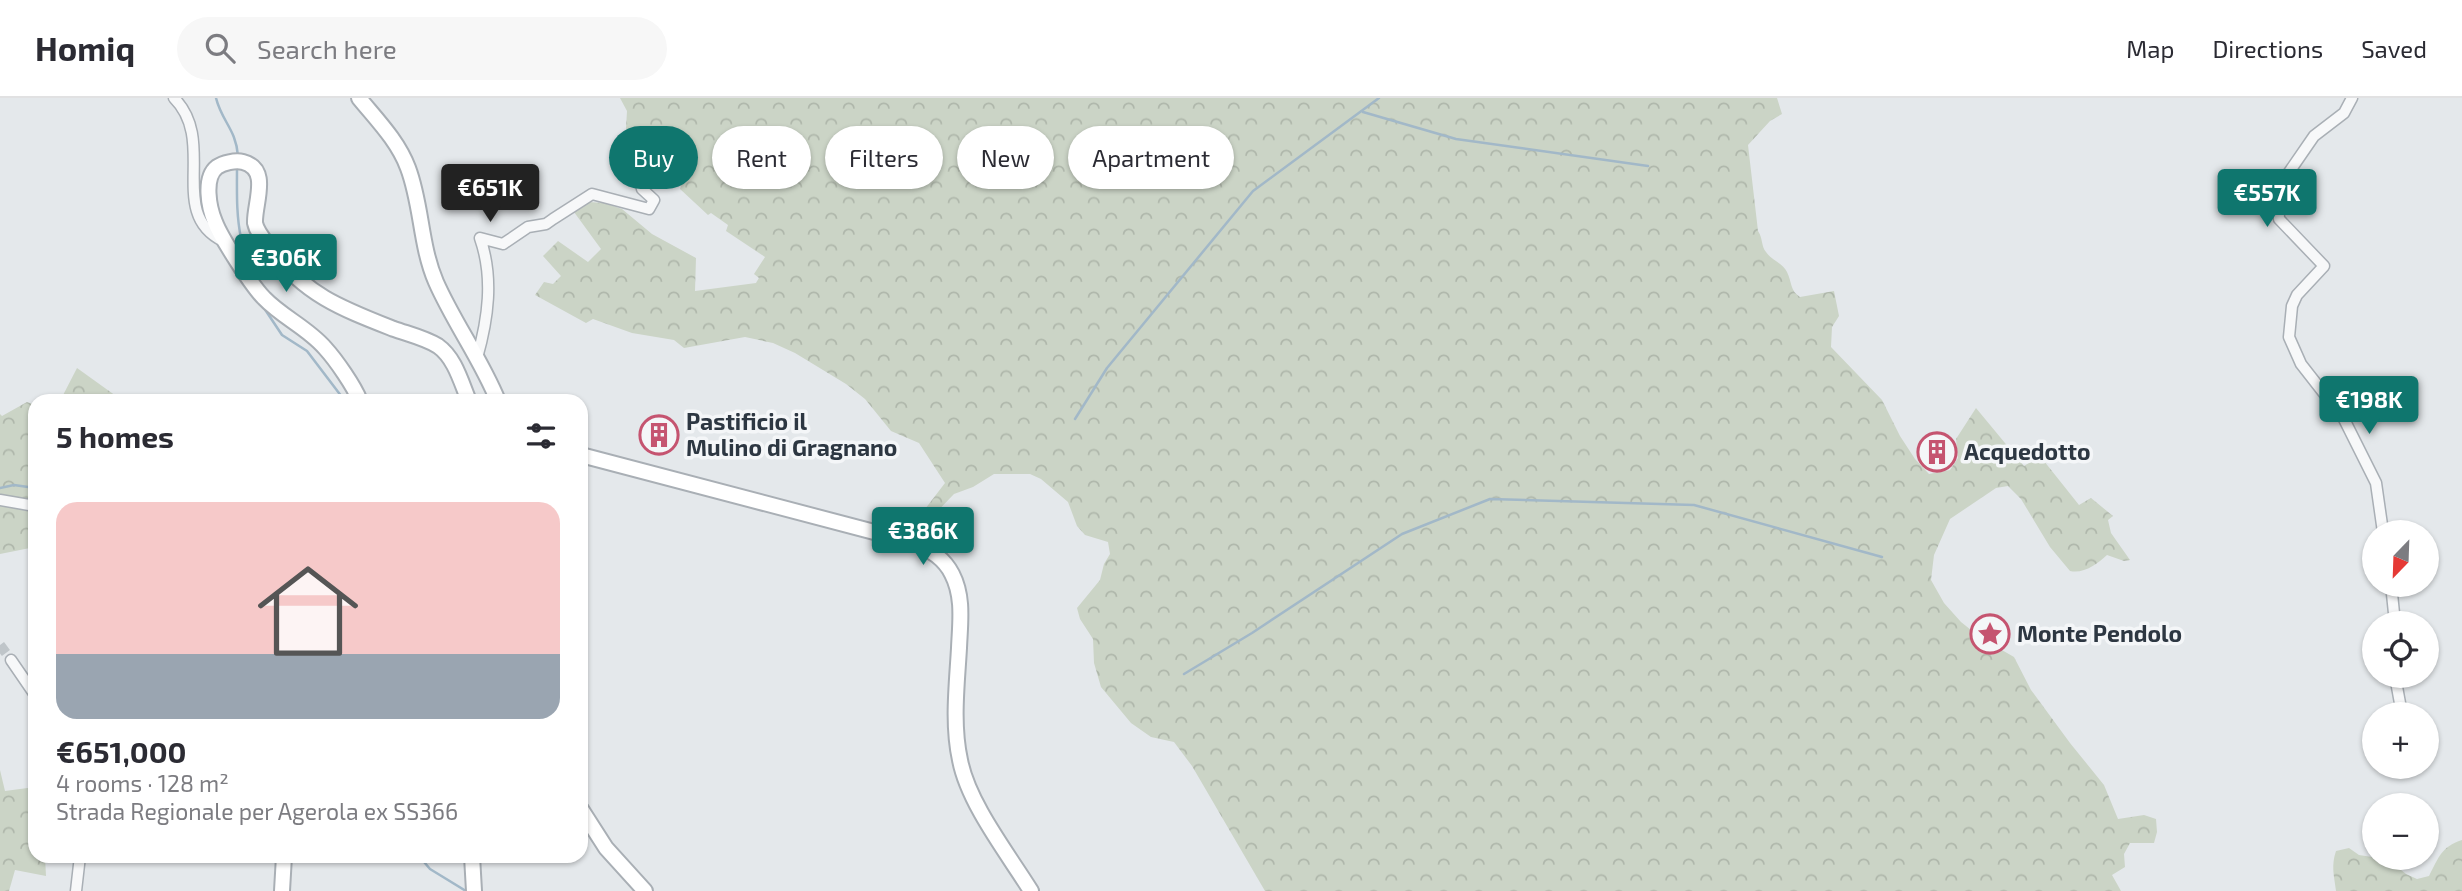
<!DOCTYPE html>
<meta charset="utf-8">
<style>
:root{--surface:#fff;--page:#f7f7f7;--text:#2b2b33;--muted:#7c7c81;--line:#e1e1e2;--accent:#0f766e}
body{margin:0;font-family:"Exo 2",sans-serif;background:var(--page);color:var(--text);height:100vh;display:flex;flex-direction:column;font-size:26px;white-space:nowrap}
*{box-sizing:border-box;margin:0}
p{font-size:23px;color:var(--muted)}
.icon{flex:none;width:38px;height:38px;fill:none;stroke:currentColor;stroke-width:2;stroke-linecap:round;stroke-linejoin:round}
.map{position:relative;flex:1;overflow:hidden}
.panel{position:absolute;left:28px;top:296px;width:560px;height:469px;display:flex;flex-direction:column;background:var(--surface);border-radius:21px;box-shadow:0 2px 5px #0004}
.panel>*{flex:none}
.hud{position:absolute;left:609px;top:28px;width:665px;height:63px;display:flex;gap:14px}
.needle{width:46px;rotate:203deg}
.controls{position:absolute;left:2362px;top:422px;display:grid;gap:14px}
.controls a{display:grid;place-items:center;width:77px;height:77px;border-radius:50%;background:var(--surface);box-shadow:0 2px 5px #0004;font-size:35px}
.price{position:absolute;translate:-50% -60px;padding:0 16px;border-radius:7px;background:var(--accent);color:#fff;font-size:23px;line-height:46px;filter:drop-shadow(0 2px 4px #0008)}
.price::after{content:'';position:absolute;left:50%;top:42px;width:21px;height:16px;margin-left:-10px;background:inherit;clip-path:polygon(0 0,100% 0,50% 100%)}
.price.on{background:#222;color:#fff}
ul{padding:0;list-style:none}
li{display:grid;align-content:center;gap:14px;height:371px;padding:0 28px}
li+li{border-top:2px solid var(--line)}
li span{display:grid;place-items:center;height:217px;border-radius:21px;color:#555}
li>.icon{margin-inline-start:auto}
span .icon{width:126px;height:126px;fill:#fffc;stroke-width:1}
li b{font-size:30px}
h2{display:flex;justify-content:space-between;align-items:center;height:84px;padding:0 28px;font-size:30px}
.tag{padding:0 24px;border-radius:32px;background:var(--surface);box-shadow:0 2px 5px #0004;font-size:24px;line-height:63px}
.tag.on{background:var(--accent);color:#fff}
header{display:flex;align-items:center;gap:42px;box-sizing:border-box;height:98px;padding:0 35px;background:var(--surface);border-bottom:2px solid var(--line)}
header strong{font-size:33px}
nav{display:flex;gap:38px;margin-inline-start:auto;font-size:24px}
.search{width:490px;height:63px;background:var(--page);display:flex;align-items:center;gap:18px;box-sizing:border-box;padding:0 24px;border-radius:38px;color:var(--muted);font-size:26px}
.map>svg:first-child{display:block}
</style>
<header>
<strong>Homiq</strong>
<div class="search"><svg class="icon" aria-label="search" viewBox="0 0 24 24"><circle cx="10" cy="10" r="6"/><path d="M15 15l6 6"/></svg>Search here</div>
<nav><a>Map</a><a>Directions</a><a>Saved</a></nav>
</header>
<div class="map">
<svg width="2462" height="793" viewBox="0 0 2462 793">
<defs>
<pattern id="forest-crowns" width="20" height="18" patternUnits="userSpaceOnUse" patternTransform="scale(1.75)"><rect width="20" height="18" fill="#cbd4c6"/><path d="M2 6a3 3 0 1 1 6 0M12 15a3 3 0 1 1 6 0" fill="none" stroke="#afb7ab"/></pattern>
</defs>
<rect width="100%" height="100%" fill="#e4e8eb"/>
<!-- forest -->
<g fill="url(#forest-crowns)">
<path d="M620,0H1777L1782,16L1770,23L1748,47L1758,133C1763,140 1761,148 1766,154C1771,162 1783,165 1787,174C1792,184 1790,193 1800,199L1834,193L1839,218L1832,229L1831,249L1882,302L1900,338L1915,361L1929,376L1950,372L1958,360L1956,341L1976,310L2024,368L2040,358L2079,407L2091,400L2113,418L2108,422L2111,435L2130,462L2124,463L2107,457C2097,466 2084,476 2070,473L2050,449L2021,401L2008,388L1996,390L1950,421L1934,457L1931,482L1944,505L1961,524L1981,540L2014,559L2031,592L2070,645L2104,687L2118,721L2144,717L2156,721L2157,734L2154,745H2130L2124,756L2125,769L2112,777L2121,793H1265L1192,668L1174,644L1151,639L1131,625L1101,589L1094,565L1093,541L1080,521L1077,510L1100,482L1104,466L1110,456L1108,444L1085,437L1077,428L1068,404L1041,381L1030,376H994L973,389L954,396L928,423L919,426L890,429L892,416L897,413L922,415L945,385L919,345L891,333L865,301L846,286L795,255L773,245L745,239L684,250L674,242L632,235L593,221L586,225L535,197L544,184L553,186L561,178L543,158L558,143L588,164L601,151L574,114L589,104L604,105L622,111L652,136L696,160L695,193L756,185L759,180L754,176L765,159L726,133L728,127L711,115L708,117L680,91L681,88L669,73L679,63L663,38L640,49H632L626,30L627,13Z"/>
<polygon points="77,270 123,303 60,303"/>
<polygon points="27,304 35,307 35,449 0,456 0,316 2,318"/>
<polygon points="0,672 5,693 35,689 35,758 45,758 46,778 15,772 9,793 0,793"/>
<path d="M2462,742V793H2336C2334,777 2331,768 2336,753L2349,750L2359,757L2372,759L2396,768L2406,776L2417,781L2429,778C2439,759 2441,749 2462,742Z"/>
</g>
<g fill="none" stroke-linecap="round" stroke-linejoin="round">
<!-- stream -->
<g stroke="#a2b8c8" stroke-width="2.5">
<path d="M216,0C222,24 236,31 238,58"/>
<polyline points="1363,14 1456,41 1648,68"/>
<path d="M237,68C237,93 236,116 241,140C243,153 254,163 256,176"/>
<polyline points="262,207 282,237 307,253 345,303"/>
<polyline points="1075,321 1107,270 1253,93 1379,0"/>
<polyline points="0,390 14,387 35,390"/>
<polyline points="1184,576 1252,535 1402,436 1490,401 1694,407 1882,459"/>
<polyline points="419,758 430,771 466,793"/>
</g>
<!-- street-tunnel -->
<polyline stroke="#bfc5c9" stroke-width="10" stroke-dasharray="10 5" stroke-linecap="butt" points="0,547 11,562"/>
<!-- street casing -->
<g stroke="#a9afb5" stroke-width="13">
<g id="street">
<path d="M174,0C218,44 166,115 223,143"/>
<polyline points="2352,0 2344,15 2314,38 2283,83 2278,99 2279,121 2324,168 2297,197 2292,208 2289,239 2301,266 2344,321 2376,385 2383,434"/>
<path d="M477,260C488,221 494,180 480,140L503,146L528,129L546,126L553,121L592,96L649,111L654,102L642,91L641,86"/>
<polyline points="0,402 35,408"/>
<polyline points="2391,486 2395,525"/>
<polyline points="11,562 35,597"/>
<polyline points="2395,578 2402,616"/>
<polyline points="76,793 80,758"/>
</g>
</g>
<!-- secondary casing -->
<g stroke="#a9afb5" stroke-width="18">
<g id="secondary">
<path d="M359,0C377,22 398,43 408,70C422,107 420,147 436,184C454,225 481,261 498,303"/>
<path d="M360,303C354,288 336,262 325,250C308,230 282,219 264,200C252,188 221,140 215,124C209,110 203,80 217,69C223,65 235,62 243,64C271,71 254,106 255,125C257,135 266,144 272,152C305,197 343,211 394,231C408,236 425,240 438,248C455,260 461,284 469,303"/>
<path d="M581,357L916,445C931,453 944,460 952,476C964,499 960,525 959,550C957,586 952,626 960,662C968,705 1008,756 1031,793"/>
<polyline points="581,711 606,750 645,793"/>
<polyline points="472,758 474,793"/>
<polyline points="282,793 284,758"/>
</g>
</g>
<!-- street -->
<use href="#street" stroke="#f7f8f9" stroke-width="10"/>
<!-- secondary -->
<use href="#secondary" stroke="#fff" stroke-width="14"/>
</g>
<!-- icons -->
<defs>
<g id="building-ring" transform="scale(2.0125)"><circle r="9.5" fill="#f4f6f8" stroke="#c55470" stroke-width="1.5"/><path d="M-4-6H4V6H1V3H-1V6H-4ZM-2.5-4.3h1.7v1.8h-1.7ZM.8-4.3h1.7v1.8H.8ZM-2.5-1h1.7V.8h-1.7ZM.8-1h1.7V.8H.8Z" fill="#c55470"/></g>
<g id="sight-ring" transform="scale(2.0125)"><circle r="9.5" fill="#f4f6f8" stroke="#c55470" stroke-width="1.5"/><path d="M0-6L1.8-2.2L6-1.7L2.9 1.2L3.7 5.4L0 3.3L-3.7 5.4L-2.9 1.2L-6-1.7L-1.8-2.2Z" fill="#c55470"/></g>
</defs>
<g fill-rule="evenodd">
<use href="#building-ring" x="659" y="337"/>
<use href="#building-ring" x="1937" y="354"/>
<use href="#sight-ring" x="1990" y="536"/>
</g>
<g text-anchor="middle" stroke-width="7" stroke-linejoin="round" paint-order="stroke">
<!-- poi labels -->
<g font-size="23" font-weight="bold" fill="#2d3742" stroke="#f4f6f8" text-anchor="start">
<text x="686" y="332">Pastificio il<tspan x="686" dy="26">Mulino di Gragnano</tspan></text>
<text x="1964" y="362">Acquedotto</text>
<text x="2017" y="544">Monte Pendolo</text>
</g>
</g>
</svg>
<div class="controls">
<a><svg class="needle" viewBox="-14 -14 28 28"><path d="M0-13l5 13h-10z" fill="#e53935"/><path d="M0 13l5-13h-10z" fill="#7c7c81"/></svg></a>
<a><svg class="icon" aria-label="locate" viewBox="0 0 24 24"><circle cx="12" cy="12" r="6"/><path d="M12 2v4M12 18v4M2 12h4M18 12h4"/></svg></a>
<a>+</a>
<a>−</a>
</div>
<b class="price on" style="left:490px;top:126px">€651K</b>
<b class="price" style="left:2267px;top:131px">€557K</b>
<b class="price" style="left:286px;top:196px">€306K</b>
<b class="price" style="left:2369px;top:338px">€198K</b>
<b class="price" style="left:923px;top:469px">€386K</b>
<div class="hud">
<a class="tag on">Buy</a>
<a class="tag">Rent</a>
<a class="tag">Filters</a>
<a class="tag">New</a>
<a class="tag">Apartment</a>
</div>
<section class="panel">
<h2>5 homes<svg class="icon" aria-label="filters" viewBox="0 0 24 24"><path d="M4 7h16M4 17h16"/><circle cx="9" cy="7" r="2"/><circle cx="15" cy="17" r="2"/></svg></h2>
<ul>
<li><span style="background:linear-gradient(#f6c9c9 70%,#9aa5b1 0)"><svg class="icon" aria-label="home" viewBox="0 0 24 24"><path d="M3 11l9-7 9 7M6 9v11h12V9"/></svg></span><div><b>€651,000</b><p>4 rooms · 128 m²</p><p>Strada Regionale per Agerola ex SS366</p></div></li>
</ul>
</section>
</div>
